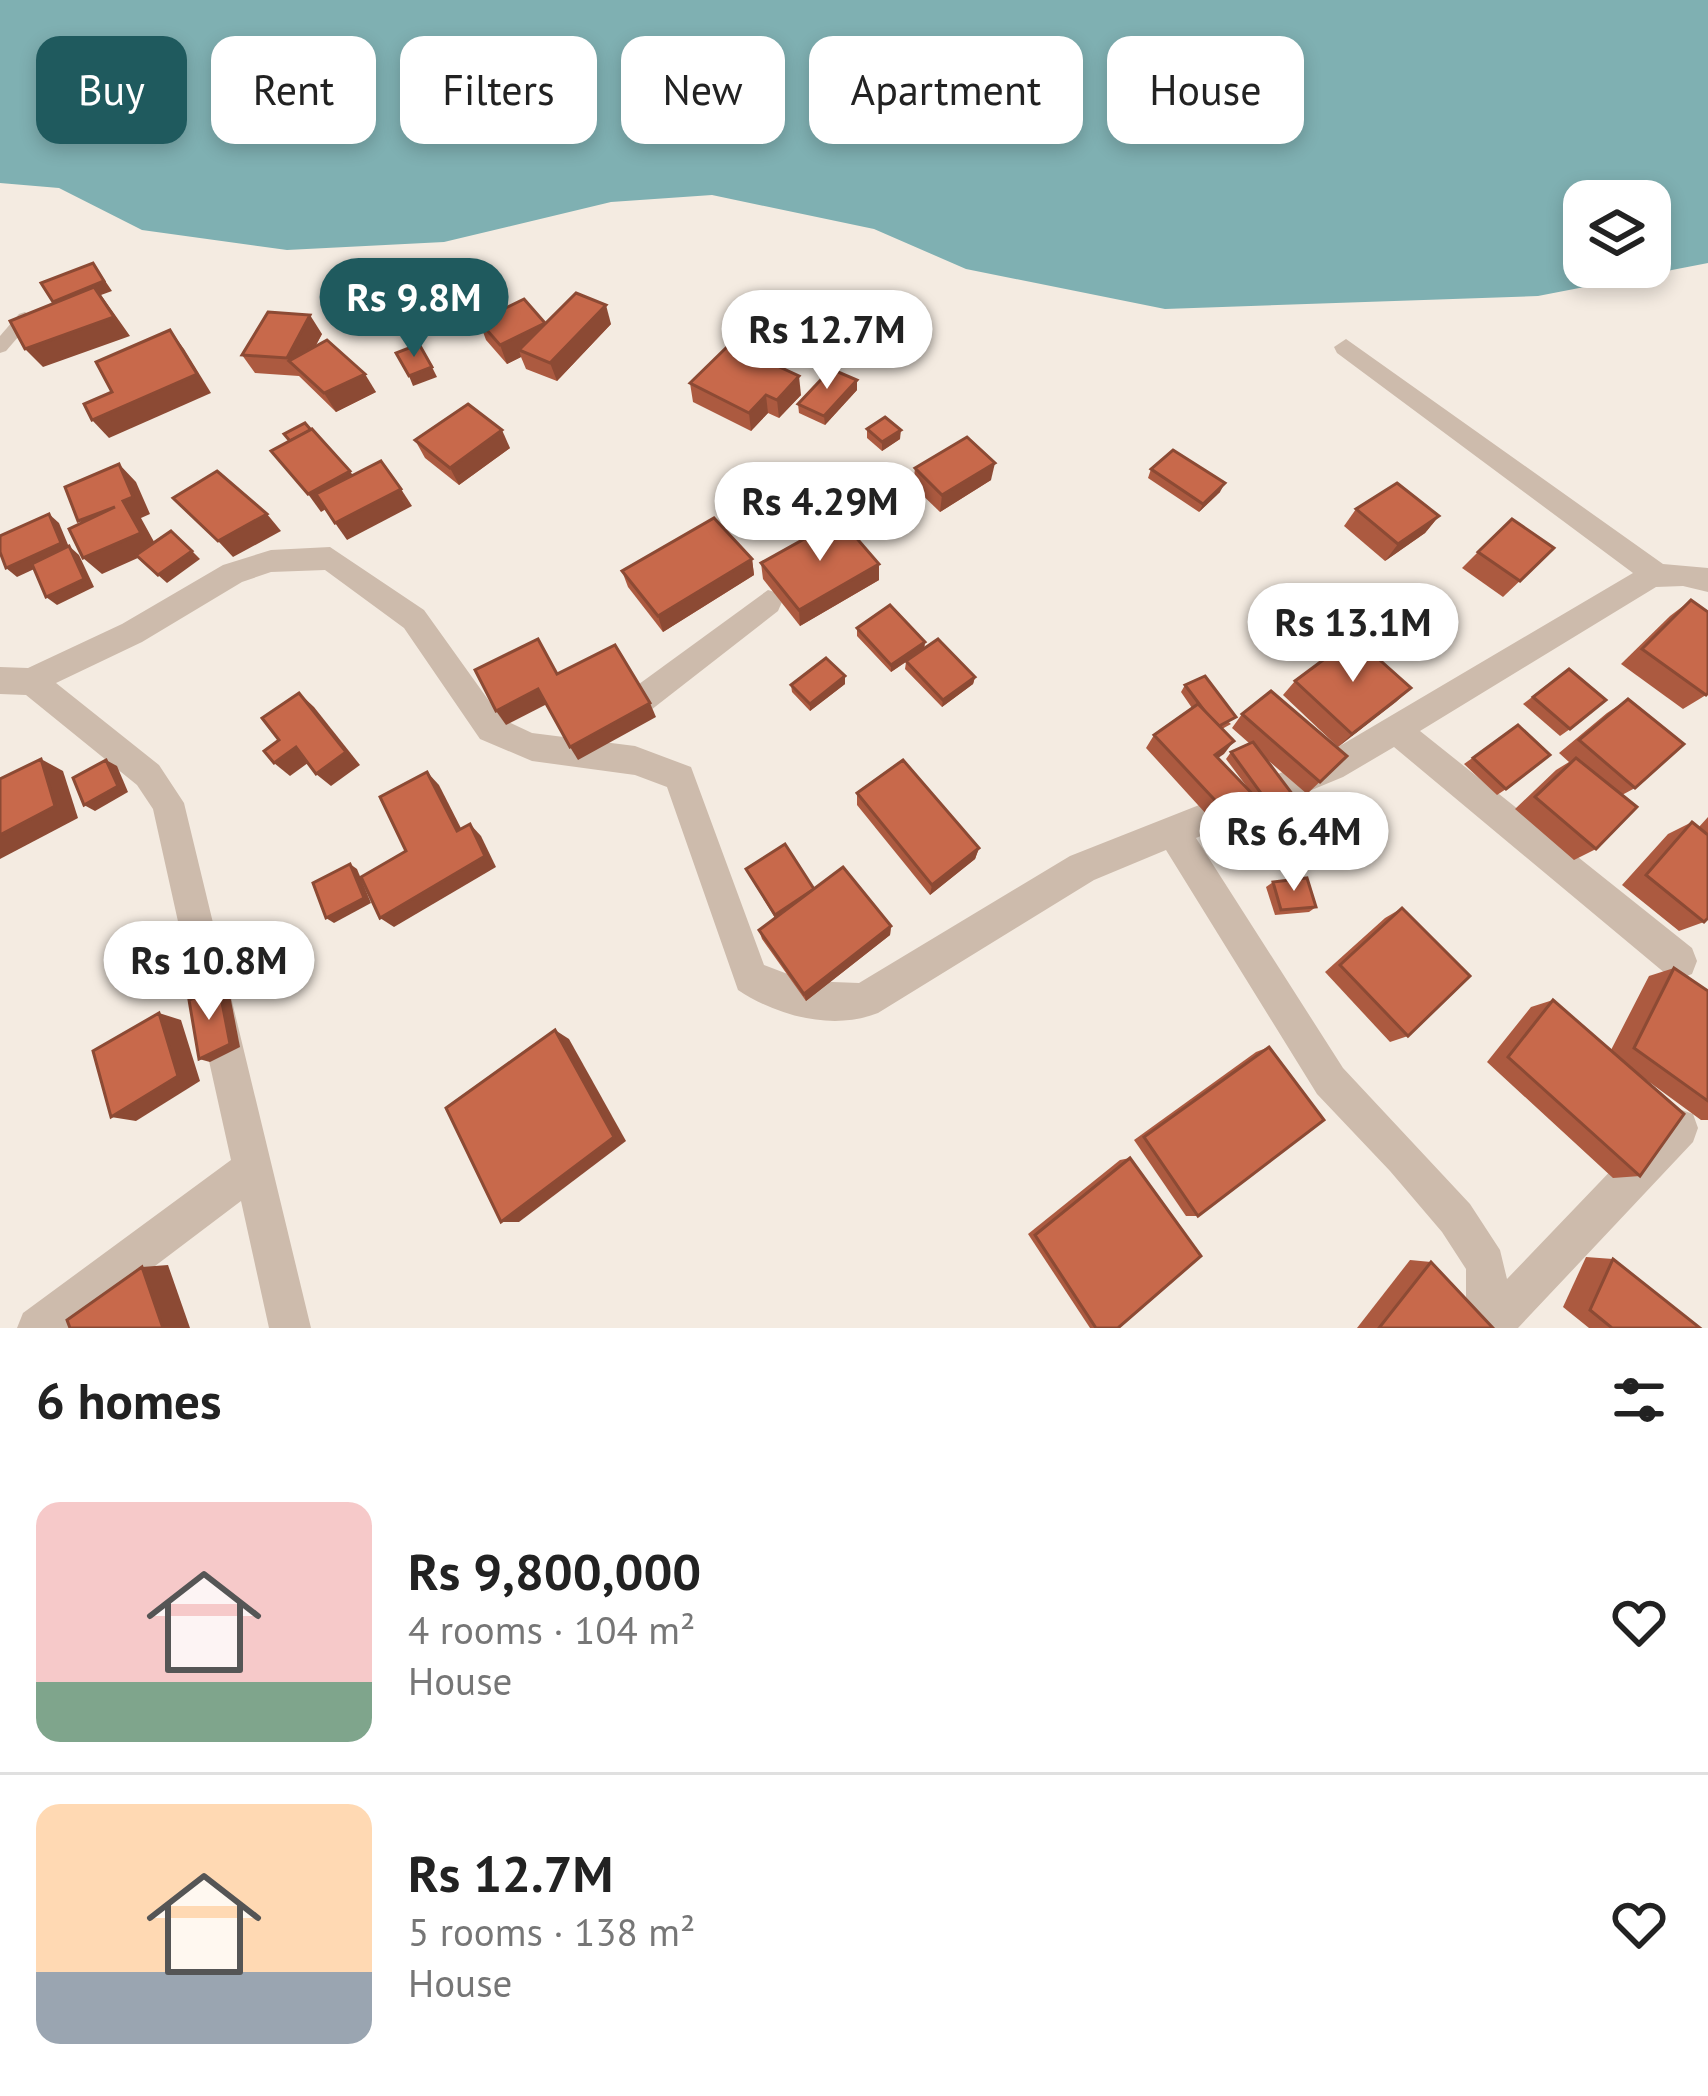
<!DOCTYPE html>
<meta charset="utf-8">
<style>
:root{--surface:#fff;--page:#f2f2f2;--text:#222;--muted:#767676;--line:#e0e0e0;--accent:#1f5a5e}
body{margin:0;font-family:"PT Sans",sans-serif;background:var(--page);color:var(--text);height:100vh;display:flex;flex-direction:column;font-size:45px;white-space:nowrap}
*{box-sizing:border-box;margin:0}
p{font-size:39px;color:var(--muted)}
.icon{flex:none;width:66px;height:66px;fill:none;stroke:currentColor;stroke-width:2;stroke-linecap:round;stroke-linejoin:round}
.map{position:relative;height:1328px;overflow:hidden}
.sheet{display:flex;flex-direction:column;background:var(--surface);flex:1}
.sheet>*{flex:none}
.hud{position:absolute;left:36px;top:36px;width:1638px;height:108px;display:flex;gap:24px}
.tools{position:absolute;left:1563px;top:180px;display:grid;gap:24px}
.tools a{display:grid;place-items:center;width:108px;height:108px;border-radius:24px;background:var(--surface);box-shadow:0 6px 18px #0003;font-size:60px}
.price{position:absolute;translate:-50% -102px;padding:0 27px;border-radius:42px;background:#fff;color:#222;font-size:39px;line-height:78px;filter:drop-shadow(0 3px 6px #0008)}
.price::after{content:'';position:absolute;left:50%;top:72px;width:36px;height:27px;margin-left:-18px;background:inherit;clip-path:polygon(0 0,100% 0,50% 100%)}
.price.current{background:var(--accent);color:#fff}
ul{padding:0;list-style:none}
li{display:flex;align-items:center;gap:36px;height:300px;padding:0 36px}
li+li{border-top:3px solid var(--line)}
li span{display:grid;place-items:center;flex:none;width:336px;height:240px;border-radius:24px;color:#555}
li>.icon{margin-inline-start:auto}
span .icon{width:144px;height:144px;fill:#fffc;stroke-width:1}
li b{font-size:51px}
h2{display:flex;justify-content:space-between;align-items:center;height:144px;padding:0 36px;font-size:51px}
.tag{padding:0 42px;border-radius:24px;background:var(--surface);box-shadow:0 6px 18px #0003;font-size:42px;line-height:108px}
.tag.current{background:var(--accent);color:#fff}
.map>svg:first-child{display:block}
</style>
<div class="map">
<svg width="1708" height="1328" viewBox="0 0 1708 1328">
<rect width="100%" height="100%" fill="#f4ebe1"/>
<!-- water -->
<path fill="#7fb0b2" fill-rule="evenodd" d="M0,0H1708V263L1538,296L1165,309L966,269L874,229L712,195L611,202L444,242L287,250L142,230L59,188L0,183ZM1584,201H1650V267H1584Z"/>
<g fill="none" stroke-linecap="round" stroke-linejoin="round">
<!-- lane -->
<polygon fill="#cdbbac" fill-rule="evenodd" points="25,312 33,318 31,322 6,351 0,353 0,336 19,314"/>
<!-- street -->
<g fill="#cdbbac" fill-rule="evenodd">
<path d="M1346,339L1663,564L1708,568V592L1683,586L1656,587L1420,731L1692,948L1697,961L1692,974L1679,979L1666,974L1394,747L1343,777L1196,838L1343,1068L1470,1204L1500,1250L1507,1279L1665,1114L1679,1109L1693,1114L1698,1128L1693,1142L1518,1328H1466V1269L1442,1232L1390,1171L1317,1094L1166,850L1094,880L878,1013C833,1031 777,1016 738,990L667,787L635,775L532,761L480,739L404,628L325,570L271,572L242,582L142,642L56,683L159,765L184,803L311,1328H269L241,1201L73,1328H17L23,1313L231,1160L153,809L137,785L26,695L0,694V667L28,668L122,624L223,565L271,550L330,547L424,610L502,719L532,733L635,746L691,767L764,965L806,981L859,983L1070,856L1321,757L1633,573L1337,353L1334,347Z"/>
<polygon points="768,590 778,593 782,602 778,611 624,731 613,735 602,731 597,721 602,711"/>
</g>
</g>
<!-- wall -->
<g fill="#ac5a40">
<polygon points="479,321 545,323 611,324 557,381 526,369 521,357 507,364 486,340"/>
<polygon points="322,334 315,347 376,392 336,412 299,376 255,373 242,355"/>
<polygon points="857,380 857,390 825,425 799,413 798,404"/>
<polygon points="690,383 801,395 779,418 768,413 751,431 693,402"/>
<polygon points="867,429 900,439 882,451 867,438"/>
<polygon points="415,440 510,448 459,485 425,458"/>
<polygon points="915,468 991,480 940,512 913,486"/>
<polygon points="1151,469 1220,492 1199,512 1148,478"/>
<polygon points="1356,509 1439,516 1425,533 1385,561 1344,526"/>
<polygon points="1554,548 1503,597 1462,568 1478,552"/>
<polygon points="752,559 754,575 663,632 628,587 622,571"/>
<polygon points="761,563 879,564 879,580 800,626 763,579"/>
<polygon points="1691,600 1706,695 1683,709 1621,664 1670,616"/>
<polygon points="857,628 925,642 924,649 975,677 973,684 942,707 905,669 906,662 891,672 857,636"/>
<polygon points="1569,669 1570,729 1560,736 1523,704"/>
<polygon points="845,676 845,684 810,711 792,692 791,685"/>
<polygon points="1295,681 1411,688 1338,747 1283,695"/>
<polygon points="1185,685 1231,724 1222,729 1234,741 1218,758 1247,787 1226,759 1231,752 1249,743 1232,728 1242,714 1347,756 1307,794 1263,756 1287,801 1265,813 1263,811 1229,839 1146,748 1154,735 1192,708 1181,692"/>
<polygon points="1628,699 1635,788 1622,795 1596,849 1574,860 1515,809 1556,770 1569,762 1559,753 1607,713"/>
<polygon points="1518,725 1506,789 1497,795 1464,764"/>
<polygon points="857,793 979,848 975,859 930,895 857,805"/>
<polygon points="1708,817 1708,918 1704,922 1679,931 1622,885 1668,834 1692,822 1698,828"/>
<polygon points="746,869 814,889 891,926 890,935 806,1001 762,939 759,930 775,918"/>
<polygon points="1273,882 1316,907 1309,912 1275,915 1266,887"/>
<polygon points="1402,908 1408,1036 1390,1042 1325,972 1385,918"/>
<polygon points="1674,968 1708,991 1708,1120 1701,1120 1641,1076 1640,1176 1613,1178 1487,1062 1531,1007 1553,1000 1611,1050 1649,976"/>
<polygon points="1269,1047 1198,1216 1186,1216 1134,1140 1256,1052"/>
<polygon points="1130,1158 1118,1328 1090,1328 1028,1234 1120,1160"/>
<polygon points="1586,1257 1613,1259 1700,1328 1589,1328 1563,1307"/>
<polygon points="1410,1260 1431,1262 1493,1328 1357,1328"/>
</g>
<!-- shaded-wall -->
<g fill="#8c4a34">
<polygon points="93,263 112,291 101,295 130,336 43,367 25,349 61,312"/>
<polygon points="606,305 611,324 557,381 550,363"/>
<polygon points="310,315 322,334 301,372 289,361 299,376 287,358"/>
<polygon points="545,323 519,350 521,357 507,364 500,345"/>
<polygon points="170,330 184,349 211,393 109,438 92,420"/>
<polygon points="432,367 437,377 413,386 409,376"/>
<polygon points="365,374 376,392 336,412 324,393"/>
<polygon points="799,376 801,395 779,418 777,400"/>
<polygon points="857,380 857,390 825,425 824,416"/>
<polygon points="766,395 768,413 751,431 749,413"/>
<polygon points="502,430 510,448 459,485 450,468"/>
<polygon points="901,430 900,439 882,451 882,442"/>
<polygon points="995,463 991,480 940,512 942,495"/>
<polygon points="119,464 136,482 150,514 141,518 158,549 102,574 83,558 123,501"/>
<polygon points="350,471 361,488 321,512 308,494"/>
<polygon points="1225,483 1220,492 1199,512 1203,504"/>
<polygon points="401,489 412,506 347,540 335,523"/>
<polygon points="49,514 59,523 71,552 17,577 6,568"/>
<polygon points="267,514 281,531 233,557 218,541"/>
<polygon points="1439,516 1425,533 1385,561 1398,544"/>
<polygon points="69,546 79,555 94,587 57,605 46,597"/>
<polygon points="192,551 200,559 167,583 158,575"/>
<polygon points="752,559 754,575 663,632 658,616"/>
<polygon points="879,564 879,580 800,626 799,610"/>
<polygon points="925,642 924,649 891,672 891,665"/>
<polygon points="845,676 845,684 810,711 810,704"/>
<polygon points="975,677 973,684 942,707 943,700"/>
<polygon points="1411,688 1396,702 1338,747 1352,734"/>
<polygon points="538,689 547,704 506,725 496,711"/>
<polygon points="299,693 314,707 360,765 331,786 316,774"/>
<polygon points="650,703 656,717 578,760 570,747"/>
<polygon points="1234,741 1224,754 1205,767 1215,755"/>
<polygon points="296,747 312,760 290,776 274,763"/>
<polygon points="41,759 63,771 78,818 0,859 0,835"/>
<polygon points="106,760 117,766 128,792 95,811 84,805"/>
<polygon points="427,772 439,785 468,842 457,831"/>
<polygon points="470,824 481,836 496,867 394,927 380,918"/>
<polygon points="979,848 975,859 930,895 932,885"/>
<polygon points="350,864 357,869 371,903 334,923 326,918"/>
<polygon points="891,926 890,935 806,1001 804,994"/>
<polygon points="219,987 229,990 240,1047 210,1062 199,1059"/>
<polygon points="159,1013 181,1020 200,1081 136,1121 111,1117"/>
<polygon points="555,1030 569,1039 626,1141 519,1222 501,1222"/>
<polygon points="168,1265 190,1328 163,1328 142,1267"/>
</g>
<!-- building -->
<g fill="#c8694b" stroke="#8c4a34" stroke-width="3">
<polygon points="93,263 104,281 53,302 41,283"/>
<polygon points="94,287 114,317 25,349 10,321"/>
<polygon points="576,293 606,305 550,363 519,350"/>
<polygon points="524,299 545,323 500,345 479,321"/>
<polygon points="268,312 310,315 287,358 242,355"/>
<polygon points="170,330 197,374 92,420 84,404 112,392 96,362"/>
<polygon points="327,340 365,374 324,393 289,361"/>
<polygon points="419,344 432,367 409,376 396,353"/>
<polygon points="730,344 799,376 777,400 766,395 749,413 690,383"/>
<polygon points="831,369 857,380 824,416 798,404"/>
<polygon points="468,404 502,430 450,468 415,440"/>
<polygon points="885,417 901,430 882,442 867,429"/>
<polygon points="305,423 311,430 290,441 284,434"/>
<polygon points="312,429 350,471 308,494 271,451"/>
<polygon points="967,437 995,463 942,495 915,468"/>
<polygon points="1173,450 1225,483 1203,504 1151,469"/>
<polygon points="381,461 401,489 335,523 316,494"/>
<polygon points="119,464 133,497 123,501 141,533 83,558 69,529 115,507 78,521 65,487"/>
<polygon points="217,471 267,514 218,541 173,498"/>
<polygon points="1397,483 1439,516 1398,544 1356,509"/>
<polygon points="49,514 61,543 6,568 0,552 0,536"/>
<polygon points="714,518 752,559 658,616 622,571"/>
<polygon points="840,519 879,564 799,610 761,563"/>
<polygon points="1512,519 1554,548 1520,581 1478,552"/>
<polygon points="171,531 192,551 158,575 136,555"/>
<polygon points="69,546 84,579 46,597 32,564"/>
<polygon points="1691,600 1708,612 1708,693 1706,695 1642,649"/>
<polygon points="890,605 925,642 891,665 857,628"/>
<polygon points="1354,637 1411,688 1352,734 1295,681"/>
<polygon points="538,639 557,674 615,645 650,703 570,747 538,689 496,711 475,670"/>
<polygon points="938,639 975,677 943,700 906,661"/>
<polygon points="826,658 845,676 810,704 791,685"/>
<polygon points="1569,669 1606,700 1570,729 1533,697"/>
<polygon points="1205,676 1236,717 1219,726 1206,713 1185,685"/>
<polygon points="1271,691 1347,756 1320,782 1242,714"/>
<polygon points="299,693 346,752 316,774 296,747 274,763 264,751 279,740 262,718"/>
<polygon points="1628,699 1684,744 1635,788 1579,740"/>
<polygon points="1198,704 1234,741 1215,755 1266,808 1241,828 1154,735"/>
<polygon points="1518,725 1550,755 1506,789 1473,758"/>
<polygon points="1253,742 1293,795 1271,807 1231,752"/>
<polygon points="1576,758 1637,807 1596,849 1535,797"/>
<polygon points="41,759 55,806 0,835 0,779"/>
<polygon points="106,760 118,786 84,805 73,778"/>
<polygon points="903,760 979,848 932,885 857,793"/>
<polygon points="427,772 457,831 470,824 485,856 380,918 361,877 406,851 380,797"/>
<polygon points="1692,822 1708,835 1708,918 1704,922 1646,875"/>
<polygon points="785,844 814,889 775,915 746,869"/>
<polygon points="350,864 364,898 326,918 313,883"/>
<polygon points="843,867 891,926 804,994 759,930"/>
<polygon points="1307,878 1316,907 1281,910 1273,882"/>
<polygon points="1402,908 1470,976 1408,1036 1340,965"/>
<polygon points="1674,968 1708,991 1708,1101 1634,1048"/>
<polygon points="219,987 230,1044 199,1059 189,1000"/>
<polygon points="1553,1000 1684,1114 1640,1176 1508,1057"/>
<polygon points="159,1013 178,1076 111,1117 93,1051"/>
<polygon points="555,1030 614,1137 501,1222 446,1108"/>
<polygon points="1269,1047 1324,1120 1198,1216 1144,1137"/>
<polygon points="1130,1158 1201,1256 1118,1328 1096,1328 1035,1235"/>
<polygon points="1613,1259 1700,1328 1612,1328 1590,1310"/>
<polygon points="1431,1262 1493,1328 1379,1328"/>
<polygon points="142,1267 163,1328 70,1328 67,1320"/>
</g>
</svg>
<div class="tools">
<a><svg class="icon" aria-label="layers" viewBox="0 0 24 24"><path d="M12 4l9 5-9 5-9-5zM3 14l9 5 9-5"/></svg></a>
</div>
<b class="price current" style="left:414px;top:360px">Rs 9.8M</b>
<b class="price" style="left:827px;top:392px">Rs 12.7M</b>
<b class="price" style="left:820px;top:564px">Rs 4.29M</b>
<b class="price" style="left:1353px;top:685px">Rs 13.1M</b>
<b class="price" style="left:1294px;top:894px">Rs 6.4M</b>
<b class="price" style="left:209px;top:1023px">Rs 10.8M</b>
<div class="hud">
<a class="tag current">Buy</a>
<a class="tag">Rent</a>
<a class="tag">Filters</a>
<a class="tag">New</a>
<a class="tag">Apartment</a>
<a class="tag">House</a>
</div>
</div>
<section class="sheet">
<h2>6 homes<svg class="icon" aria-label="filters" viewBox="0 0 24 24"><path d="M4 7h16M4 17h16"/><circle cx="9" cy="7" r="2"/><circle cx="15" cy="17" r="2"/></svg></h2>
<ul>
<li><span style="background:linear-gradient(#f6c9c9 75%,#7fa58c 0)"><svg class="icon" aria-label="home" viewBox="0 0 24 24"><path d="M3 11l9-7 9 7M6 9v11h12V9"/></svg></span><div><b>Rs 9,800,000</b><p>4 rooms · 104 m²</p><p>House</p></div><svg class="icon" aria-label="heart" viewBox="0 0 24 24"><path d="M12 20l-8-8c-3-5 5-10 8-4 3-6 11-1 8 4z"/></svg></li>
<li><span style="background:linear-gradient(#ffd9b3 70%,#9aa5b1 0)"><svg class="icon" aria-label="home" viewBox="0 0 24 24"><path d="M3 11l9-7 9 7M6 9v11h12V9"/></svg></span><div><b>Rs 12.7M</b><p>5 rooms · 138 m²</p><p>House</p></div><svg class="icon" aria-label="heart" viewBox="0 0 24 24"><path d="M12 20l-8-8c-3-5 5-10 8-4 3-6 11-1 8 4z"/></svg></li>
</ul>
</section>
